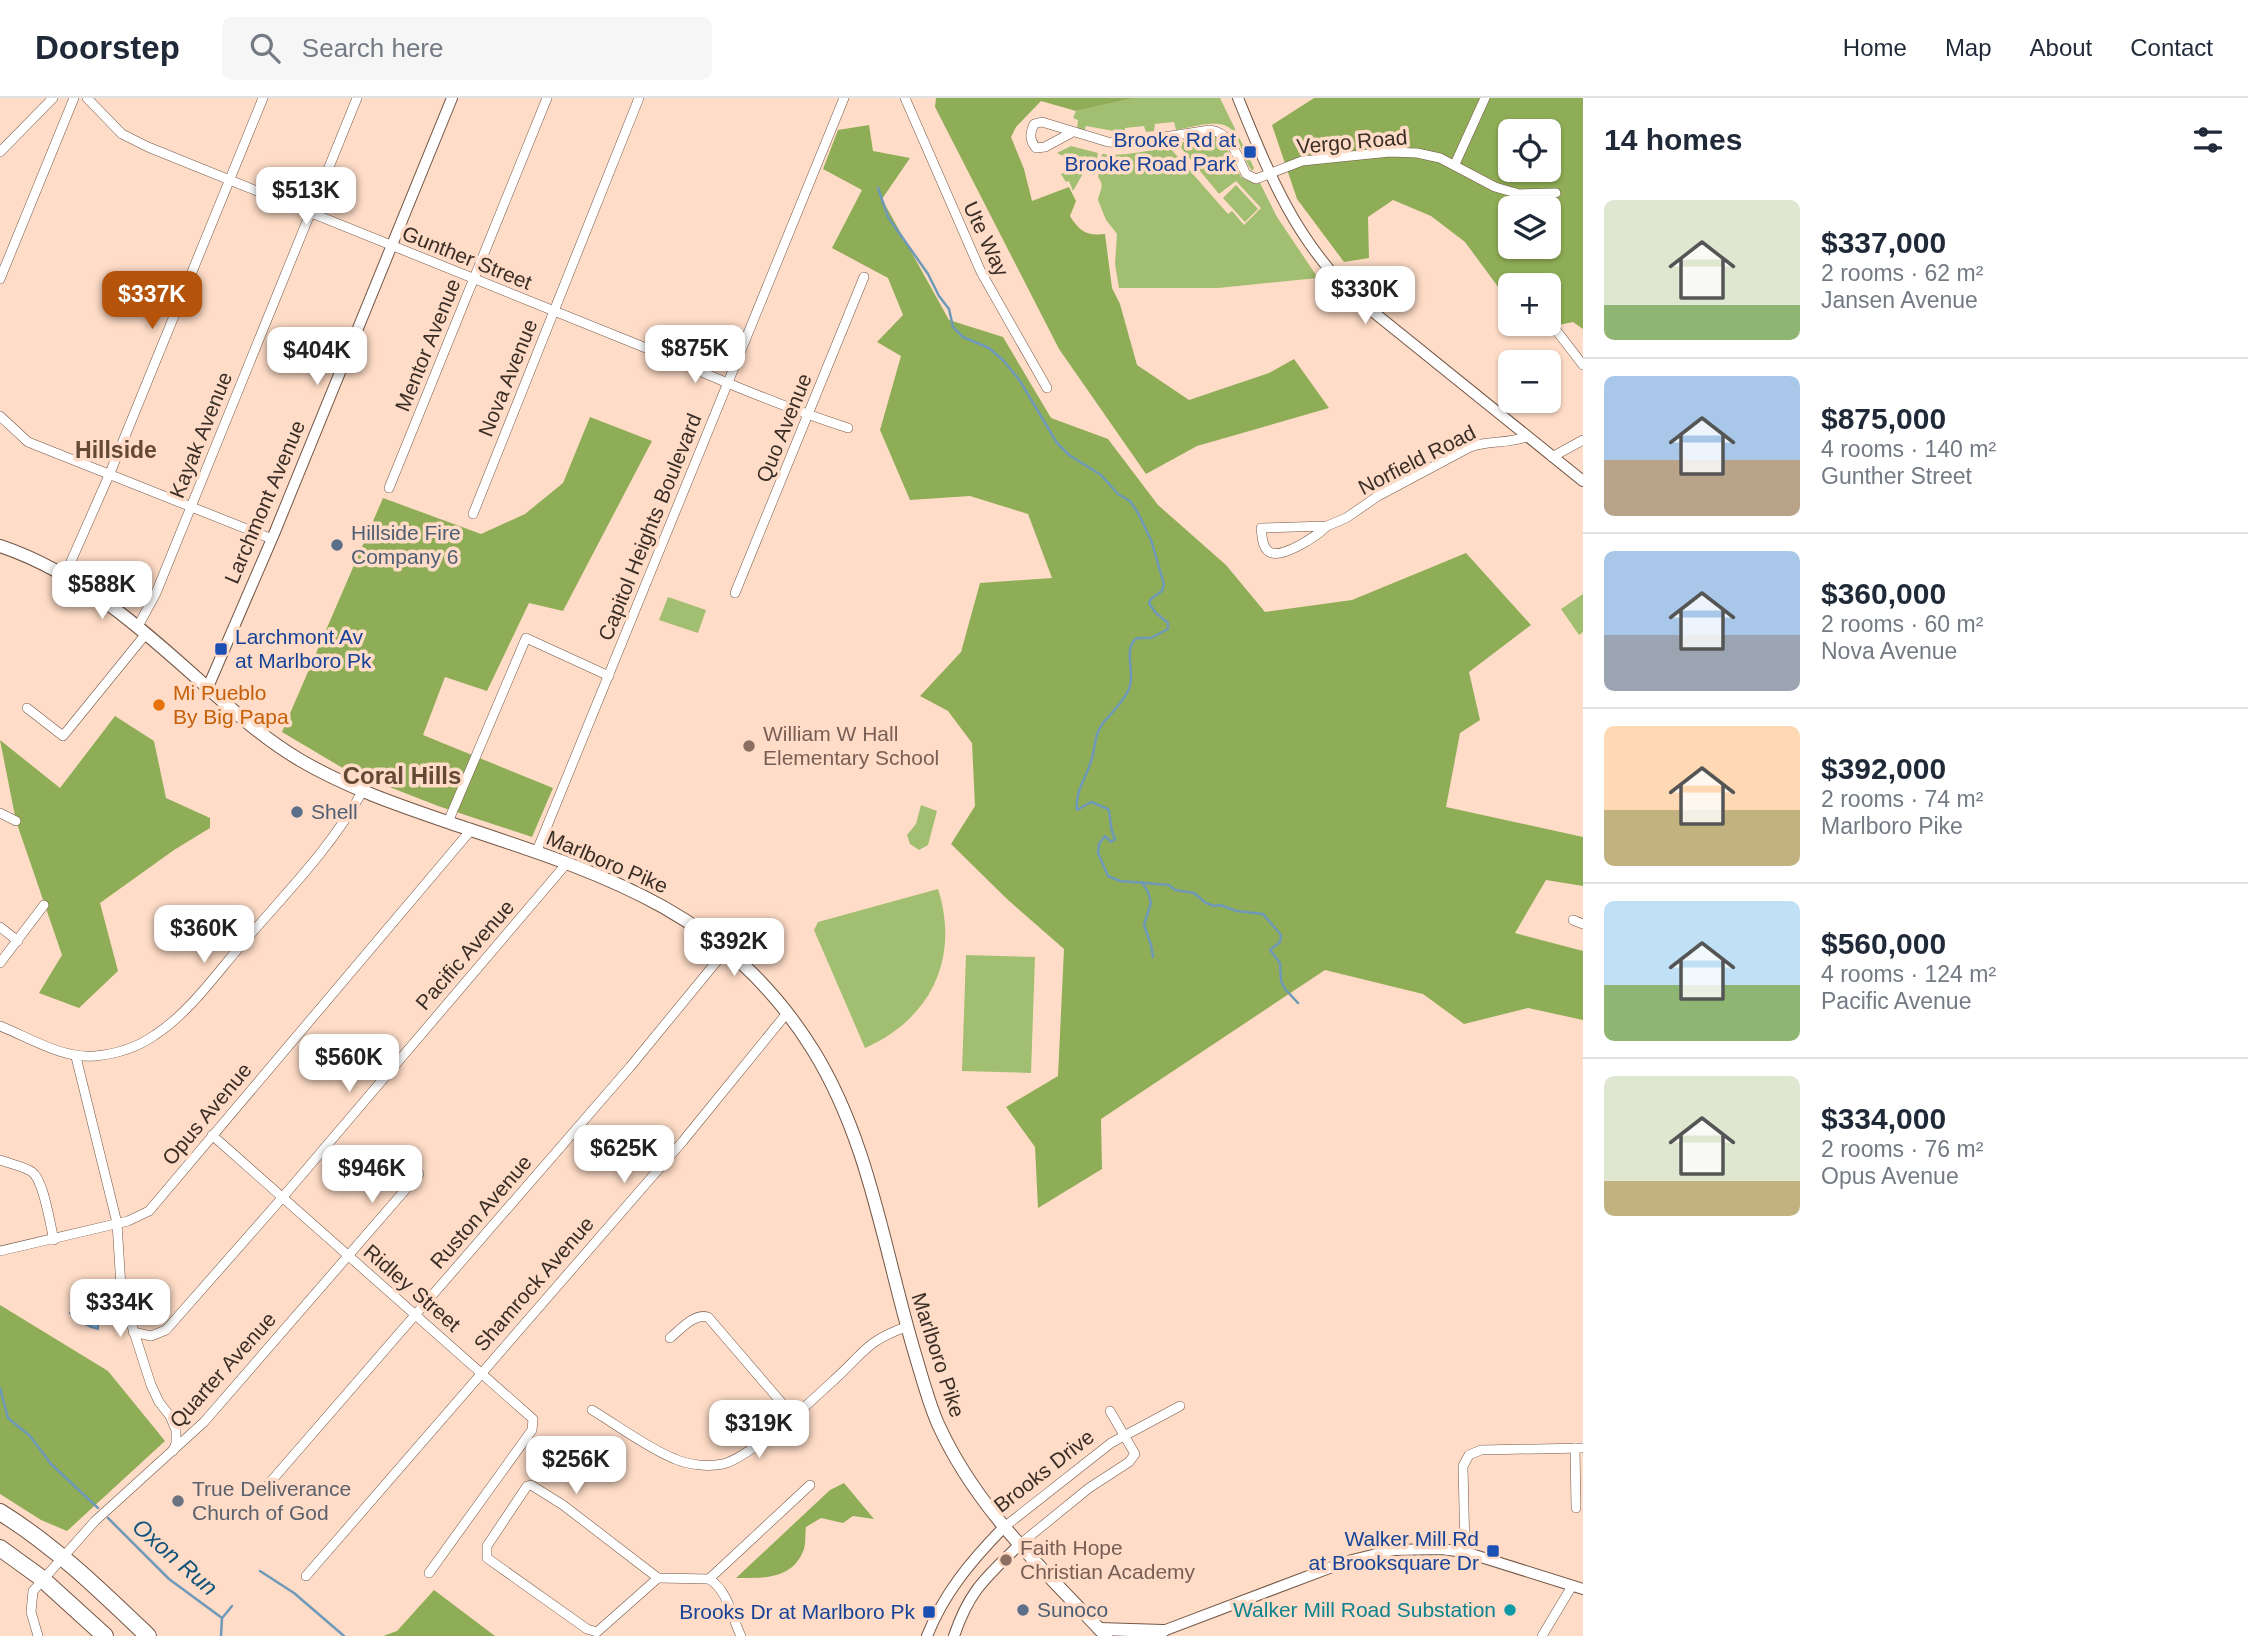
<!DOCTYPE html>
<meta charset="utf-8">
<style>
:root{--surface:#fff;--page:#f6f6f7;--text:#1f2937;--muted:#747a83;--line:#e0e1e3;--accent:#b45309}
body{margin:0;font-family:Arial,sans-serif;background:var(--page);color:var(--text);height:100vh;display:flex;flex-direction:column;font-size:26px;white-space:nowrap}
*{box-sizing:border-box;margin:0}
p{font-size:23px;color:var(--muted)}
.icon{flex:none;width:38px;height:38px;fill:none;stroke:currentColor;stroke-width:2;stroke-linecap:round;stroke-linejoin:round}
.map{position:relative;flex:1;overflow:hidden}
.details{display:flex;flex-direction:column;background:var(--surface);width:665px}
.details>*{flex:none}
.buttons{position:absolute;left:1498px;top:21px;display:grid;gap:14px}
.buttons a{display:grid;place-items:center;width:63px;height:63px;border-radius:10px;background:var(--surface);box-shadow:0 2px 5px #0004;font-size:35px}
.price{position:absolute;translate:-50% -60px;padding:0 16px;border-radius:14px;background:#fff;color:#222;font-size:23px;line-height:46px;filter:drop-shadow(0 2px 4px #0008)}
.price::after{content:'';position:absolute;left:50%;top:42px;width:21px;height:16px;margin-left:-10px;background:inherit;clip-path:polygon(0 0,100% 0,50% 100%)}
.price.on{background:var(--accent);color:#fff}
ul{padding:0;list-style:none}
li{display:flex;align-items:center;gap:21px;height:175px;padding:0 21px}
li+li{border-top:2px solid var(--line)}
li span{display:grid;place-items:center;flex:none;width:196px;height:140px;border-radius:10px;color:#555}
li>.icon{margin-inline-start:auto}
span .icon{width:84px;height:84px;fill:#fffc;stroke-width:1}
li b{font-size:30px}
h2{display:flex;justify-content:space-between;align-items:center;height:84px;padding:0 21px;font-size:30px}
header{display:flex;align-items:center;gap:42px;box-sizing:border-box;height:98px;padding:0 35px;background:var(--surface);border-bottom:2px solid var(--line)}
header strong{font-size:33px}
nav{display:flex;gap:38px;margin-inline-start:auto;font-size:24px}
.search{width:490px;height:63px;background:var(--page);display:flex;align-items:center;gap:18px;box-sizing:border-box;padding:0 24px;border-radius:10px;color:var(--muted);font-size:26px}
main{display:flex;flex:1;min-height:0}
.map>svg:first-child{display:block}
</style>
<header>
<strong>Doorstep</strong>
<div class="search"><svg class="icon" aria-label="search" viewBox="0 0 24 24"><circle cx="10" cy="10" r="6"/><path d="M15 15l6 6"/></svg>Search here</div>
<nav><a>Home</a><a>Map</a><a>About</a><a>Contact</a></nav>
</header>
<main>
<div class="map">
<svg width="1583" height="1538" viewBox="0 0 1583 1538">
<rect width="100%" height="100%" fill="#fedcc7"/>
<!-- green -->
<g fill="#a2be70">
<path d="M1132,0H1220L1254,70L1252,73C1243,61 1241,43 1232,32C1220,19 1190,30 1176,32L1174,24L1155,26L1154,33L1146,34L1144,28L1125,30V37L1114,39V33L1086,28L1084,34L1077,32L1078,22L1073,20L1076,13Z"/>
<path d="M1216,38L1222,41L1241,79L1256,86L1260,85L1277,119L1318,180L1218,190H1119L1115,166L1117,136L1106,122L1098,102C1100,92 1105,88 1098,79L1102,56C1122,59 1148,52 1170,50L1228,116L1232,113L1244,127L1261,110L1236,83L1219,96L1177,45Z"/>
<polygon points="1071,48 1098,55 1094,77 1085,72 1073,93 1069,83 1066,84 1061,76 1067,73 1064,68 1067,60 1057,55"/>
<polygon points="1236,87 1258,111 1245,124 1223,100"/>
<polygon points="1583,496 1583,534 1579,537 1561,511"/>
<polygon points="668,499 706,512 698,535 659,522"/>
<polygon points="921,707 937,713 928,747 919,752 910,746 907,737 916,726"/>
<path d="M938,791C960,860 931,921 865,950L814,832L818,824Z"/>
<polygon points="966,857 1035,859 1031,975 962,973"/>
</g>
<!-- forest -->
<g fill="#8fad56" fill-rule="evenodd">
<path d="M936,0H1133L1076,13L1041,3L1016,29L1011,39L1024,71L1032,103L1069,89L1076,103L1070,118C1080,134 1087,138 1105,136L1112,190L1120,206L1137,267L1189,302L1269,275L1294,261L1329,310L1197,348L1146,376L1059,251L935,9Z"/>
<path d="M1314,0H1583V231L1573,224L1530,233L1525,226H1549V187H1510V205L1465,144L1431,118L1393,102L1368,119L1369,160L1344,164L1297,101L1272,27ZM1510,33H1549V72H1510ZM1510,110H1549V149H1510Z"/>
<polygon points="869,27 873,53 910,60 882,101 949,222 1003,239 1051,320 1108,341 1158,407 1226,467 1265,514 1352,502 1466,455 1531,527 1469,574 1480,622 1460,635 1446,709 1583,739 1583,788 1546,782 1515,835 1583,853 1583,922 1528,910 1464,926 1423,896 1325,872 1101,1021 1102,1071 1038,1110 1035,1049 1006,1009 1058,978 1064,851 1007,801 951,746 975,708 972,645 948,613 920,598 961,554 980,485 1052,480 1028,416 970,398 910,402 880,332 901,258 877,244 903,217 888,180 832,150 862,92 823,71 838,32"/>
<polygon points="590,319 652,343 563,513 529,505 487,593 445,579 423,637 553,690 532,739 438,708 346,672 282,634 383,400 481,436 525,416 563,385"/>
<polygon points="115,618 154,643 166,700 210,720 210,730 174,752 100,805 118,873 79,910 39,895 62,857 16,723 0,642 60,690"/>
<polygon points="0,1207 108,1273 165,1343 67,1433 41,1422 0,1396"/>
<path d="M844,1385L874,1421L853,1418L843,1425L821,1420L806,1429C805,1436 806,1445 804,1451C793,1482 763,1480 736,1480L830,1392Z"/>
<polygon points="434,1492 495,1538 383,1538 397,1533"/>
</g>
<!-- water -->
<path fill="#85c7f8" stroke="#6f99b9" stroke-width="2" d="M76,1208L90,1209L98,1223V1231C88,1229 78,1223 70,1215Z"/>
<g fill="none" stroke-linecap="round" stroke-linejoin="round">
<!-- stream -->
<g stroke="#6f99b9" stroke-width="2.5">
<path d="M878,90L888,119L928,176L939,198L949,211L953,229L963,239L989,250L1003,262L1020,283L1057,345L1069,357L1101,377L1118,396L1130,403L1138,415L1151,442L1164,486L1162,493L1151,501L1149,505L1155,514L1168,525V531L1151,540H1137C1122,551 1136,574 1129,591C1122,606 1113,613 1103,625C1093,638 1096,652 1090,666C1085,682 1075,693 1077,712L1091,704L1108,711C1112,720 1108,727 1115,741L1111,744L1105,738L1099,746L1098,755L1108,778L1120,783L1169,787L1175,792L1194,795L1206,805L1214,808L1220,807L1237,813L1263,816L1281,837L1280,844L1270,852L1280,865L1281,883L1285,891L1298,905"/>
<polyline points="1142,784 1148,794 1151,805 1144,827 1151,847 1153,859"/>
<polyline points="0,1290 8,1320 30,1338 51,1366 98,1410"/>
<polyline points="108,1420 169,1481 222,1520 221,1538"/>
<polyline points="260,1473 294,1495 344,1538"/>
<polyline points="223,1519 232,1508"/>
</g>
<!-- minor casing -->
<g stroke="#735645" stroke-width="10">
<g id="minor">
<path d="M87,0L122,36L148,49L646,250C713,279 779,308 848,330"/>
<polyline points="905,0 981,174 1047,290"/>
<path d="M1071,35L1045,49L1036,50C1029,42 1030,35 1034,26L1042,24L1108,44L1125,45L1210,32C1232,35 1237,59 1246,76L1256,81L1302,63L1390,54L1417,55L1440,60L1495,89L1519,96L1556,95"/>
<polyline points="0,54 53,0"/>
<polyline points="1455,66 1485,0"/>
<polyline points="0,181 74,0"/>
<polyline points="1549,223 1583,267"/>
<polyline points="0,318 28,344 272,441"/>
<polyline points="1552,359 1583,342"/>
<polyline points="389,390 547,0"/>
<polyline points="473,416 639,0"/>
<path d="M1327,428C1318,437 1278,465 1267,452C1262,447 1262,437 1261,430L1327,428L1346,420L1378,398L1470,349C1489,342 1508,346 1526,339"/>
<polyline points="65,477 110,375 263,0"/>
<polyline points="735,495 864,179"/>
<polyline points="137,530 156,495 357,0"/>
<polyline points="27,610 63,638 145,537"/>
<polyline points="0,715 16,723"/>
<polyline points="448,724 526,540 609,578"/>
<polyline points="536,755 844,0"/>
<polyline points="1573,822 1583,826"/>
<polyline points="0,829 18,843"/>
<polyline points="0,865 44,807"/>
<path d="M0,928C30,940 63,961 95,958C116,956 138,949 155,937C190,914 216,876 243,845C285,796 331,750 362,694"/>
<polyline points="76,959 117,1125 121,1189 125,1206 151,1287 159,1304 170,1318 176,1332 176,1345 173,1353"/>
<polyline points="212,1037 533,1321 532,1332 429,1475"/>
<path d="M0,1062C10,1066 23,1068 32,1074C44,1082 50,1127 54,1142"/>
<polyline points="0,1153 128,1123 149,1113 471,732"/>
<polyline points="133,1234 151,1238 166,1232 282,1100 567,765"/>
<path d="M670,1240C681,1231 694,1215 708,1219L793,1318"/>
<path d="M592,1312C617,1327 649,1351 675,1361C689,1367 708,1369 723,1366C750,1359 812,1303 834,1282C864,1255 866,1243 906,1229"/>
<polyline points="1575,1350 1576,1410"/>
<polygon points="531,1387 563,1407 658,1480 597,1534 587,1531 487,1460 487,1448 527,1388"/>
<polyline points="260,1396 630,969 726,852"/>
<polyline points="1003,1430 1111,1345 1180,1308"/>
<polyline points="1019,1447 1089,1390 1129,1364 1135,1356 1110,1313"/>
<polyline points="1465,1454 1463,1368 1469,1357 1481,1352 1583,1350"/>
<polyline points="306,1478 683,1043 787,915"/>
<polyline points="658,1480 709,1481 810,1387"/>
<path d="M709,1481C728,1492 732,1520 741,1538"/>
<polyline points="38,1538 31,1514 33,1493 95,1423 204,1324 419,1076"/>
<polyline points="1542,1538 1572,1488"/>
</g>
</g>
<!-- tertiary casing -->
<g stroke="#735645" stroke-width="12">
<g id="tertiary">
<path d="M1238,0C1269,76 1295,142 1356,200L1583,383"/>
<polyline points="208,589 274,436 452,0"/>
<polyline points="1155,1536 1348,1463 1393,1452 1441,1451 1465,1454 1583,1491"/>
<path d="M927,1538C944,1495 971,1463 1003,1430"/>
<path d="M954,1538C970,1491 986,1480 1019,1447"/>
</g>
</g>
<!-- secondary casing -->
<g stroke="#735645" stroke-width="14">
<g id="secondary">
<path d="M0,448C81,475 147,535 209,591C238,617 266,642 300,662C353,693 410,711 468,731C610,778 729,817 813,952C870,1044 884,1153 915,1256C922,1279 928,1303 938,1326C977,1412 1043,1471 1106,1538"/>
<polyline points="1099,1531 1163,1533"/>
</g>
</g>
<!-- trunk casing -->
<g stroke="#735645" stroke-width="18">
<g id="trunk">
<path d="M0,1414C55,1448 102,1494 148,1538"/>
<polyline points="0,1450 40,1479 105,1538"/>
</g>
</g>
<!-- minor -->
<use href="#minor" stroke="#fff" stroke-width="9"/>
<!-- tertiary -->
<use href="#tertiary" stroke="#fff" stroke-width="10"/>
<!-- secondary -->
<use href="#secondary" stroke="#fff" stroke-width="12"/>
<!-- trunk -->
<use href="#trunk" stroke="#fff" stroke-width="16"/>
</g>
<!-- markers -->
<g fill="#1a4fb4" stroke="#fedcc7" stroke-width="2.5">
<rect x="1243" y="47" width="14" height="14" rx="3.5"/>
<rect x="214" y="544" width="14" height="14" rx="3.5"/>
<rect x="1486" y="1446" width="14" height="14" rx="3.5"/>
<rect x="922" y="1507" width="14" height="14" rx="3.5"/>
</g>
<g fill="#5c6f8a" stroke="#fedcc7" stroke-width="2.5">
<circle cx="337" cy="447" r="7"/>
<circle cx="297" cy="714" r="7"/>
<circle cx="1023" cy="1512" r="7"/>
</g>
<circle fill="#e8710a" stroke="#fedcc7" stroke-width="2.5" cx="159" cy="607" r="7"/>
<g fill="#8d6e63" stroke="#fedcc7" stroke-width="2.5">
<circle cx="749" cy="648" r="7"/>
<circle cx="1006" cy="1462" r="7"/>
</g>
<circle fill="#6b7280" stroke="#fedcc7" stroke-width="2.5" cx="178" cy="1403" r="7"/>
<circle fill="#0f9aa8" stroke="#fedcc7" stroke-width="2.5" cx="1510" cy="1512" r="7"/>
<g text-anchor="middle" stroke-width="7" stroke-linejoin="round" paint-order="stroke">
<!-- transit labels -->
<g font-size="21" fill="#164399" stroke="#fedcc7" text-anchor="end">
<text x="1236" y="49">Brooke Rd at<tspan x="1236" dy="24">Brooke Road Park</tspan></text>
<text x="235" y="546" text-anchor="start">Larchmont Av<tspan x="235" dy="24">at Marlboro Pk</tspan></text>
<text x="1479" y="1448">Walker Mill Rd<tspan x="1479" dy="24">at Brooksquare Dr</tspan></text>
<text x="915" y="1521">Brooks Dr at Marlboro Pk</text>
</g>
<!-- street labels -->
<g font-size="21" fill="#3b2e26" stroke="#fedcc7">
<text transform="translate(1352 44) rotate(-5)" y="7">Vergo Road</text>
<text transform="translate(986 141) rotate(65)" y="7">Ute Way</text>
<text transform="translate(467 160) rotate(22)" y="7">Gunther Street</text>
<text transform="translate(428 247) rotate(-68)" y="7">Mentor Avenue</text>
<text transform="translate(508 280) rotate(-68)" y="7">Nova Avenue</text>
<text transform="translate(784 330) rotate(-68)" y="7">Quo Avenue</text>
<text transform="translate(201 337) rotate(-68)" y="7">Kayak Avenue</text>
<text transform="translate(1417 362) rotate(-27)" y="7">Norfield Road</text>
<text transform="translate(265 404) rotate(-67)" y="7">Larchmont Avenue</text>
<text transform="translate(650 429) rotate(-68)" y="7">Capitol Heights Boulevard</text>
<text transform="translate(607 764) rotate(23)" y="7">Marlboro Pike</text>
<text transform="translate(465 857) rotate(-49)" y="7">Pacific Avenue</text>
<text transform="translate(207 1016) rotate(-50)" y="7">Opus Avenue</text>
<text transform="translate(481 1114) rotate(-49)" y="7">Ruston Avenue</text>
<text transform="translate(534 1186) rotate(-49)" y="7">Shamrock Avenue</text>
<text transform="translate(412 1190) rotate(41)" y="7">Ridley Street</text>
<text transform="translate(938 1257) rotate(72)" y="7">Marlboro Pike</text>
<text transform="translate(223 1272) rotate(-48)" y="7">Quarter Avenue</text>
<text transform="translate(1044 1373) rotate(-38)" y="7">Brooks Drive</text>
</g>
<!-- service labels -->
<g font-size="21" fill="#4e5e75" stroke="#fedcc7" text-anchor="start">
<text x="351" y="442">Hillside Fire<tspan x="351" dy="24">Company 6</tspan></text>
<text x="311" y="721">Shell</text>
<text x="1037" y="1519">Sunoco</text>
</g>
<!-- food labels -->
<g font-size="21" fill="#c56008" stroke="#fedcc7" text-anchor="start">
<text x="173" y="602">Mi Pueblo<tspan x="173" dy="24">By Big Papa</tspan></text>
</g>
<!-- education labels -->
<g font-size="21" fill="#785e54" stroke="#fedcc7" text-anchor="start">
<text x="763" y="643">William W Hall<tspan x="763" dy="24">Elementary School</tspan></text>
<text x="1020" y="1457">Faith Hope<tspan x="1020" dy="24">Christian Academy</tspan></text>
</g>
<!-- worship labels -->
<g font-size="21" fill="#5b616d" stroke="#fedcc7" text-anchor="start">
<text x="192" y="1398">True Deliverance<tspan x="192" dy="24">Church of God</tspan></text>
</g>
<!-- culture labels -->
<g font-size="21" fill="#0d838f" stroke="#fedcc7" text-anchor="end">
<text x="1496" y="1519">Walker Mill Road Substation</text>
</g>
<!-- neighbourhood labels -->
<g font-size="23" font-weight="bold" fill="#644836" stroke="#fedcc7">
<text x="116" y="360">Hillside</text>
</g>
<!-- water labels -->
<g font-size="23" font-style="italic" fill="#11537a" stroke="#fedcc7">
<text transform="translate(175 1459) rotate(41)" y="8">Oxon Run</text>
</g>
<!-- quarter labels -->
<g font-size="24" font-weight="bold" fill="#644836" stroke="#fedcc7">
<text x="402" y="686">Coral Hills</text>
</g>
</g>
</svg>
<div class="buttons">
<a><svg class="icon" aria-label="locate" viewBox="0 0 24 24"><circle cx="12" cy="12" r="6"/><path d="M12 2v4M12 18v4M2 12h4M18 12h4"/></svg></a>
<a><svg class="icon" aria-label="layers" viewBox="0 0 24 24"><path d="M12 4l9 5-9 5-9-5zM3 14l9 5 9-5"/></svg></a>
<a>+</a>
<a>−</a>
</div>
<b class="price" style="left:306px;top:129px">$513K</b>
<b class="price" style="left:1365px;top:228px">$330K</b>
<b class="price on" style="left:152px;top:233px">$337K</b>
<b class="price" style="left:695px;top:287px">$875K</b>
<b class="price" style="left:317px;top:289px">$404K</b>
<b class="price" style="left:102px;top:523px">$588K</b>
<b class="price" style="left:204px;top:867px">$360K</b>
<b class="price" style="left:734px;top:880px">$392K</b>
<b class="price" style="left:349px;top:996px">$560K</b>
<b class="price" style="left:624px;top:1087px">$625K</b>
<b class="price" style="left:372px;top:1107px">$946K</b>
<b class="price" style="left:120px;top:1241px">$334K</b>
<b class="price" style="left:759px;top:1362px">$319K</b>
<b class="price" style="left:576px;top:1398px">$256K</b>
</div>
<section class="details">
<h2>14 homes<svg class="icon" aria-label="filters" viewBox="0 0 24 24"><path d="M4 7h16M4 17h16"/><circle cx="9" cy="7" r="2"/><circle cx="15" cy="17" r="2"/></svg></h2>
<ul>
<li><span style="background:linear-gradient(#dfe7d0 75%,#8fb573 0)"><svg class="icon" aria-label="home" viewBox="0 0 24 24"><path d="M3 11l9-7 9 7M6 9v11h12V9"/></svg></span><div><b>$337,000</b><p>2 rooms · 62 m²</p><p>Jansen Avenue</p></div></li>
<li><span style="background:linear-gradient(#a9c7e8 60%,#b9a48a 0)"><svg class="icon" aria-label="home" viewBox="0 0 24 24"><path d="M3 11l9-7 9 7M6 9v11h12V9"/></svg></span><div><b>$875,000</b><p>4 rooms · 140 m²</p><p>Gunther Street</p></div></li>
<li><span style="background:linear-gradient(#a9c7e8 60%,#9aa5b1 0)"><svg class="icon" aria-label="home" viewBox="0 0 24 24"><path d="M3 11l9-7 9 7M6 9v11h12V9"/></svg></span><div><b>$360,000</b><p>2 rooms · 60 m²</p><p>Nova Avenue</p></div></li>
<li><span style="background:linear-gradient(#ffd9b3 60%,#c2b280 0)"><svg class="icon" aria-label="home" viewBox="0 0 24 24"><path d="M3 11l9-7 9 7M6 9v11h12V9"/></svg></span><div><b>$392,000</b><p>2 rooms · 74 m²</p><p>Marlboro Pike</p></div></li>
<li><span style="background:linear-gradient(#bfe0f5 60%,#8fb573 0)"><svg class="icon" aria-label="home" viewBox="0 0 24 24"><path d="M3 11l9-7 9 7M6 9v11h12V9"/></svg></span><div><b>$560,000</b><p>4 rooms · 124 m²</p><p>Pacific Avenue</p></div></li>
<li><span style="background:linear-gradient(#dfe7d0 75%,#c2b280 0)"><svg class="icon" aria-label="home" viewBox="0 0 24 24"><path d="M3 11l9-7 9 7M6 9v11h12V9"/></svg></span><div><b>$334,000</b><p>2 rooms · 76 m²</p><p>Opus Avenue</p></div></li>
</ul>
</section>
</main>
